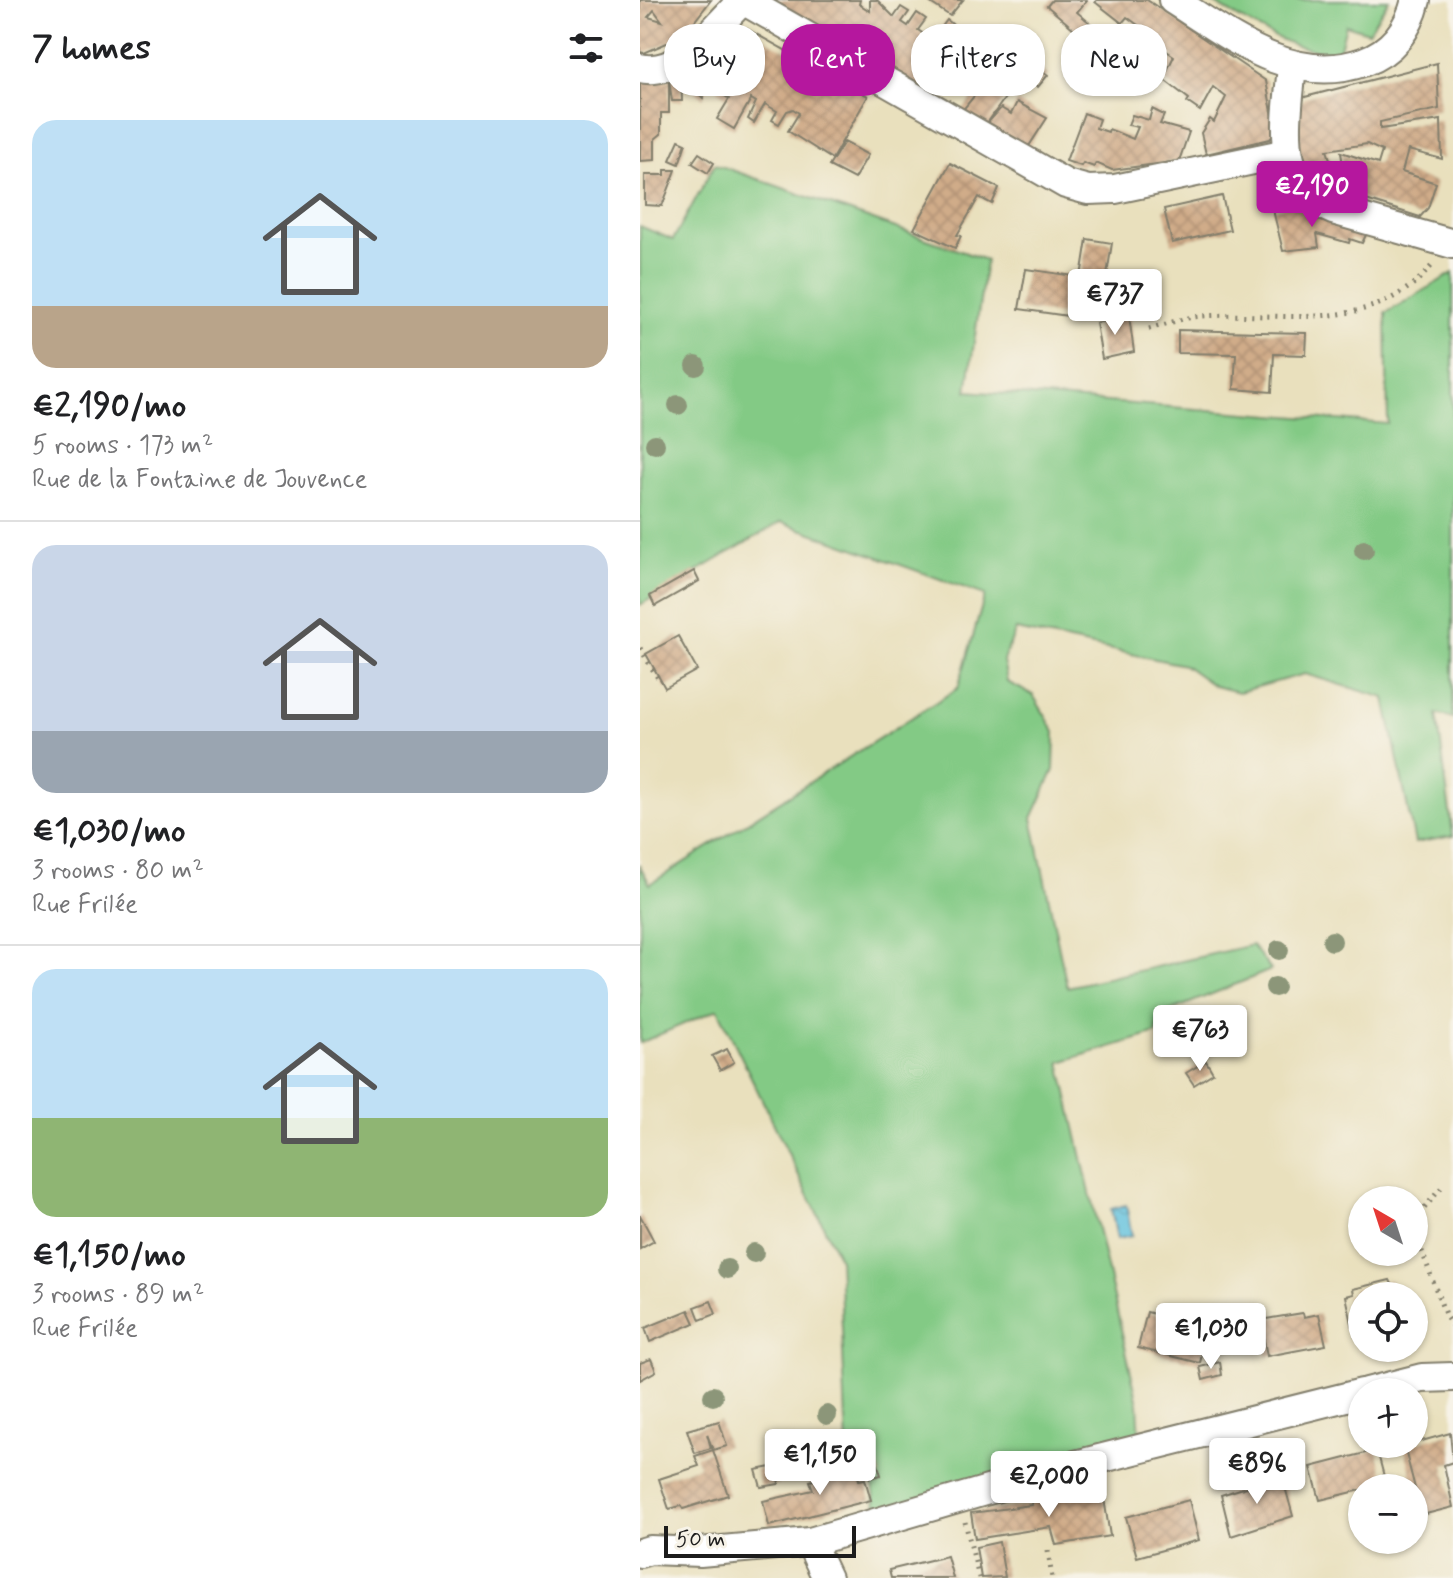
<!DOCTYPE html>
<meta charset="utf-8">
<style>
:root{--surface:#fff;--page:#f2f2f2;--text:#202124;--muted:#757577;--line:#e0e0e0;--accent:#b5179e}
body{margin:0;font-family:Mynerve,sans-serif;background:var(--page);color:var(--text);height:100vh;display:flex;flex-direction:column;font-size:30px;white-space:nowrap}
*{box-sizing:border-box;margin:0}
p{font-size:26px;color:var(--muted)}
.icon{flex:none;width:44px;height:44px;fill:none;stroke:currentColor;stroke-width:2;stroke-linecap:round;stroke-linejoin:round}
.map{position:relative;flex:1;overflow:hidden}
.sheet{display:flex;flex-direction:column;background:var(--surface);width:640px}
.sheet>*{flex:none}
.banner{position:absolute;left:24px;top:24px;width:668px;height:72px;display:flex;gap:16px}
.needle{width:52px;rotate:321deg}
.buttons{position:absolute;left:708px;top:1186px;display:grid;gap:16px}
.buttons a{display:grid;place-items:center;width:80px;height:80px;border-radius:50%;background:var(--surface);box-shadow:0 2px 6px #0004;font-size:40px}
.scale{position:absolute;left:24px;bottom:20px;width:192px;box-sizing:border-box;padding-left:8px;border:4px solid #1c1c1c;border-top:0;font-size:22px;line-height:28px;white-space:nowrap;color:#1c1c1c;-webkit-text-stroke:6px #f7f3e8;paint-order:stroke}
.price{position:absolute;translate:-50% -68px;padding:0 18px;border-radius:8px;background:#fff;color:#222;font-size:26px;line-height:52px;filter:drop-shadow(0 2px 4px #0008)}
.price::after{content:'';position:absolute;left:50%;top:48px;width:24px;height:18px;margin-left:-12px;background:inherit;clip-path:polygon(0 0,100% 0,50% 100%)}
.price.selected{background:var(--accent);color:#fff}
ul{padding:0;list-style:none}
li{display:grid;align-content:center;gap:16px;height:424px;padding:0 32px}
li+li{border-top:2px solid var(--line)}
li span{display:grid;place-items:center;height:248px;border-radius:24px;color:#555}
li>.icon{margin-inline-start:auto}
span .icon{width:144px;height:144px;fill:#fffc;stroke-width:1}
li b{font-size:34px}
h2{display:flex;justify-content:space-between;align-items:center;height:96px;padding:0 32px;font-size:34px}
.pill{padding:0 28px;border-radius:32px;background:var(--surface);box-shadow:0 2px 6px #0004;font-size:28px;line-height:72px}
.pill.selected{background:var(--accent);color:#fff}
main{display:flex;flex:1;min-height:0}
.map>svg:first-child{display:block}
</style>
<main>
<section class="sheet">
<h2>7 homes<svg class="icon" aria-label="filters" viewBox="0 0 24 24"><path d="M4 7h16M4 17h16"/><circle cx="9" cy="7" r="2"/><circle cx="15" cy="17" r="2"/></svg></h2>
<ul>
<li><span style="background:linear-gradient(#bfe0f5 75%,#b9a48a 0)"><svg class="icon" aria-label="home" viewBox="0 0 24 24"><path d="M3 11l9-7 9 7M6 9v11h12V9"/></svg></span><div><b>€2,190/mo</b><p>5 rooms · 173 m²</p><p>Rue de la Fontaine de Jouvence</p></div></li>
<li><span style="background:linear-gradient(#c9d6e8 75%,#9aa5b1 0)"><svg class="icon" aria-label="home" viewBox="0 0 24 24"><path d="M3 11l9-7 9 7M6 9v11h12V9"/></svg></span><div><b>€1,030/mo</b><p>3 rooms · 80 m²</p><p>Rue Frilée</p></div></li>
<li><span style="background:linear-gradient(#bfe0f5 60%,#8fb573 0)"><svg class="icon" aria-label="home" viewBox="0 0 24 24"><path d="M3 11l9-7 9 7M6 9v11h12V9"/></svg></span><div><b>€1,150/mo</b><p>3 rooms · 89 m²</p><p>Rue Frilée</p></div></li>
</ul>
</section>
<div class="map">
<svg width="813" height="1578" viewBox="0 0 813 1578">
<defs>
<pattern id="water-ripples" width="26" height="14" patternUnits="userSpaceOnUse" patternTransform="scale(2)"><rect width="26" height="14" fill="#5fc1de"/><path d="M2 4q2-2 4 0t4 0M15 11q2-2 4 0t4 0" fill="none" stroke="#52a5be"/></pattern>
<pattern id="building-cross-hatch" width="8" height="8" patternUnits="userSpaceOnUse" patternTransform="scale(2)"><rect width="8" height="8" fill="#d0ac89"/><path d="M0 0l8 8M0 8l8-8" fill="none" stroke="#b29376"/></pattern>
</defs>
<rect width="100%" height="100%" fill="#f7f3e8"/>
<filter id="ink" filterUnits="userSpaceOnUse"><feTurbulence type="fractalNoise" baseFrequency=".0125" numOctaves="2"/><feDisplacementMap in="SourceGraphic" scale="16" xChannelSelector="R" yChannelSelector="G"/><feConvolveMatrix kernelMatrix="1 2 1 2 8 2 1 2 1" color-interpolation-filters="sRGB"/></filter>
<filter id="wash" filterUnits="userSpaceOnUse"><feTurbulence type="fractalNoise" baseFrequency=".006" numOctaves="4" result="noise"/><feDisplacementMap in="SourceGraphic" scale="32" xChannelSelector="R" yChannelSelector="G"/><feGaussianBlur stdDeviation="1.8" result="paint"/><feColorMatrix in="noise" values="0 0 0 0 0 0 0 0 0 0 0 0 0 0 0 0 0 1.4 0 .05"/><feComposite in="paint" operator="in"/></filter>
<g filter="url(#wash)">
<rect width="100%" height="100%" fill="#e9e0bd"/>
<!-- green -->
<g fill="#83ca85" stroke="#507350" stroke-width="2">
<path d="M568,0H749L728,32L706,25L699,52C650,53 610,23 568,0Z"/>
<polygon points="75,164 346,260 327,391 748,424 746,313 813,273 813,718 797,714 813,836 775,843 745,698 665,674 599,692 574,686 544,665 376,630 363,660 367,682 393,695 415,732 414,770 392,818 427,987 612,945 631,970 518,1016 517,1033 420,1062 498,1403 500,1440 237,1512 227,1444 207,1447 199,1258 78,1009 0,1043 0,866 10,884 318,688 345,595 141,522 0,605 0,226 33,240"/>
</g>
<!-- water -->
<polygon fill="url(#water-ripples)" stroke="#3e6e7d" stroke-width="2" points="486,1205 492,1236 477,1239 471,1209"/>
<g id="blocks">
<!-- building -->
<g fill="url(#building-cross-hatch)" fill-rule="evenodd">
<path d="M0,0H71L43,36L4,53L0,52ZM14,10L22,21L8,17Z"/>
<polygon points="119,0 220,0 219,4 230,11 230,0 237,0 254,17 261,7 269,12 262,22 268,26 277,13 286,19 278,30 292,40 307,20 317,28 297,53 295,51 288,59 297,66 278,89"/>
<polygon points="286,0 323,0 310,16"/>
<polygon points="412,0 447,0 437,12 451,24 441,35 407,6"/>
<polygon points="457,0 507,0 626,81 636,132 630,139 566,154 561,133 570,119 574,122 586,97 573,87 560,111 547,102 549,99 523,79 534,56 506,37 509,33 487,17 482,23 455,2"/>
<polygon points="105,28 228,96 192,159 148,131 159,113 153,109 147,111 139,124 132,120 137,111 125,104 114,123 108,119 116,102 111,99 94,129 77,119 89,99 77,90 82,84 57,63 95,30"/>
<polygon points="797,63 799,109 740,122 740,129 801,120 802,159 768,150 762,172 796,183 788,208 780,217 707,194 701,152 738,164 742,151 727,144 687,150 701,193 706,192 709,208 669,184 659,152 660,103 665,97"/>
<polygon points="395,66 408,75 398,87 386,78"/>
<polygon points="49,71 68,87 63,98 41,78 42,101 32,101 29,80"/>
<polygon points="348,79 367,95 345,126 361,108 371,114 377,102 407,118 389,146 345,126 321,112"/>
<polygon points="0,80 29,80 29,113 21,113 21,134 15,139 15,160 0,161"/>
<polygon points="512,109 524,115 520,124 549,132 539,161 472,170 456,163 454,167 443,163 441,166 426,161 444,113 459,119 456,128 468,132 469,129 493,139 498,127 488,125 492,115 509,120"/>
<polygon points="39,140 46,143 39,164 30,160"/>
<polygon points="204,142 228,155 214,179 189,166"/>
<polygon points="59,153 74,163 68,173 52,163"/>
<polygon points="310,163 359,188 352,204 339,197 317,235 321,236 315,248 274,229"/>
<polygon points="25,170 36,170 22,206 5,205 5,175 25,175"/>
<polygon points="582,196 590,230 532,243 524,209"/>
<polygon points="650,205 715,226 729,229 722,243 710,239 709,243 677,234 679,247 643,251 633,210"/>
<polygon points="447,239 472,243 466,281 441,277"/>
<polygon points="386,269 441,277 435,317 379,309"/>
<polygon points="489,316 494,352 462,359 456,323"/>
<polygon points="538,330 667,333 666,355 634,354 632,392 594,389 596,354 538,353"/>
<polygon points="54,571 59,581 15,606 10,596"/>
<polygon points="38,636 57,670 25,688 6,654"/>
<polygon points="87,1049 94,1062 80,1070 72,1056"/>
<polygon points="566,1061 573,1073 554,1085 546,1073"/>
<polygon points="0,1215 14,1241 0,1249"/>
<polygon points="750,1280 758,1296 722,1296 722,1336 715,1337 706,1296 714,1294 713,1289"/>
<polygon points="71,1301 76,1314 60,1320 55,1307"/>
<polygon points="49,1310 55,1323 10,1342 5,1328"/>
<polygon points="507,1312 568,1327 560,1363 498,1348"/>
<polygon points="663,1313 664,1317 679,1314 686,1345 627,1356 620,1320"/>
<polygon points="11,1359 16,1371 0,1380 0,1363"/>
<polygon points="580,1362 582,1375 563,1380 560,1367"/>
<polygon points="79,1421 87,1446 73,1450 67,1434 71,1448 55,1453 47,1430"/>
<polygon points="810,1433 813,1462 804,1465 813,1507 782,1515 764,1446"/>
<polygon points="73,1450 88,1495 43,1509 41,1506 29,1509 19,1479 59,1466 55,1456"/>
<polygon points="737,1450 746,1484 680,1500 671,1467"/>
<polygon points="215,1463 219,1480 225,1479 231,1500 129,1526 123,1501 173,1490 170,1481 198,1474 196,1468"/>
<polygon points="238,1465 241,1475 230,1478 227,1468"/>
<polygon points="137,1466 139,1484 121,1487 116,1470"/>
<polygon points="642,1476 653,1516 591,1536 581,1495"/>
<polygon points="444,1491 445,1495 463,1492 470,1536 416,1545 411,1527 335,1539 331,1513 392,1505 391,1502"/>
<polygon points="549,1500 559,1540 497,1557 486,1517"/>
<polygon points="359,1542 365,1577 341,1578 336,1547"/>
<polygon points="307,1556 313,1578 251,1578 249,1570"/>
</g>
</g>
</g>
<g filter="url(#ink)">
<use href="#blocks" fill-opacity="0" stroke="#827e6c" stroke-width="2"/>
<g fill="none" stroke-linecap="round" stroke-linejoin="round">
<!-- minor casing -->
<g stroke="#827e6c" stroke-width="32">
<g id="minor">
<polyline points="103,0 426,184 448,190 475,189 647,153"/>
<path d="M533,0C590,36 653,87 723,62C752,52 769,29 776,0"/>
<path d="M652,67C647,119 633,187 693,210L813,244"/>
<path d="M0,68C40,78 76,25 103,0"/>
<polyline points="727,1392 782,1378 813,1377"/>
<polyline points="170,1542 187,1578"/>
<polyline points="0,1553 10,1550 60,1552 170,1542 427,1467 722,1393"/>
</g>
</g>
<!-- path -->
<g stroke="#827e6c" stroke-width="5" stroke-dasharray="2 6" stroke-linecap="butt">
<path d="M509,329C526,324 545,317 563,316C644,311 734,337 794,263"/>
<polyline points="0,648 19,680"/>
<polyline points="801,1188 782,1211 775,1232 806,1317 813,1327"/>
<polyline points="325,1522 339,1578"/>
<polyline points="408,1551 412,1578"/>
</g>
<!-- minor -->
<use href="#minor" stroke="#fff" stroke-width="28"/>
</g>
<!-- trees -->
<g fill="#8c9679">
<circle cx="56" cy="366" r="10"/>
<circle cx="38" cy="405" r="10"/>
<circle cx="15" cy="444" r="10"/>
<circle cx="724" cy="550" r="10"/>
<circle cx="692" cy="941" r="10"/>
<circle cx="639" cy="950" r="10"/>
<circle cx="635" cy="987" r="10"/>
<circle cx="114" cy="1253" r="10"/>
<circle cx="87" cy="1269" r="10"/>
<circle cx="73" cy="1396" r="10"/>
<circle cx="187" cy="1415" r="10"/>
</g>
</g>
</svg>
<div class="buttons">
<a><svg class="needle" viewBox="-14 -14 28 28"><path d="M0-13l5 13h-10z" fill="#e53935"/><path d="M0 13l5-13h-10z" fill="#757577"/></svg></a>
<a><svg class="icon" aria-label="locate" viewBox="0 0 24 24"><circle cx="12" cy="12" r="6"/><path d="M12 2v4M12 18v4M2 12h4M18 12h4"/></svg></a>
<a>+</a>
<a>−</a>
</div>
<div class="scale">50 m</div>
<b class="price selected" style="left:672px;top:229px">€2,190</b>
<b class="price" style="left:475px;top:337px">€737</b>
<b class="price" style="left:560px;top:1073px">€763</b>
<b class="price" style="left:571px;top:1371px">€1,030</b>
<b class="price" style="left:180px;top:1497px">€1,150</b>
<b class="price" style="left:617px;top:1506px">€896</b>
<b class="price" style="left:409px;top:1519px">€2,000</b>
<div class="banner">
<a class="pill">Buy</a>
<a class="pill selected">Rent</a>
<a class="pill">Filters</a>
<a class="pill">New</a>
</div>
</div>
</main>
